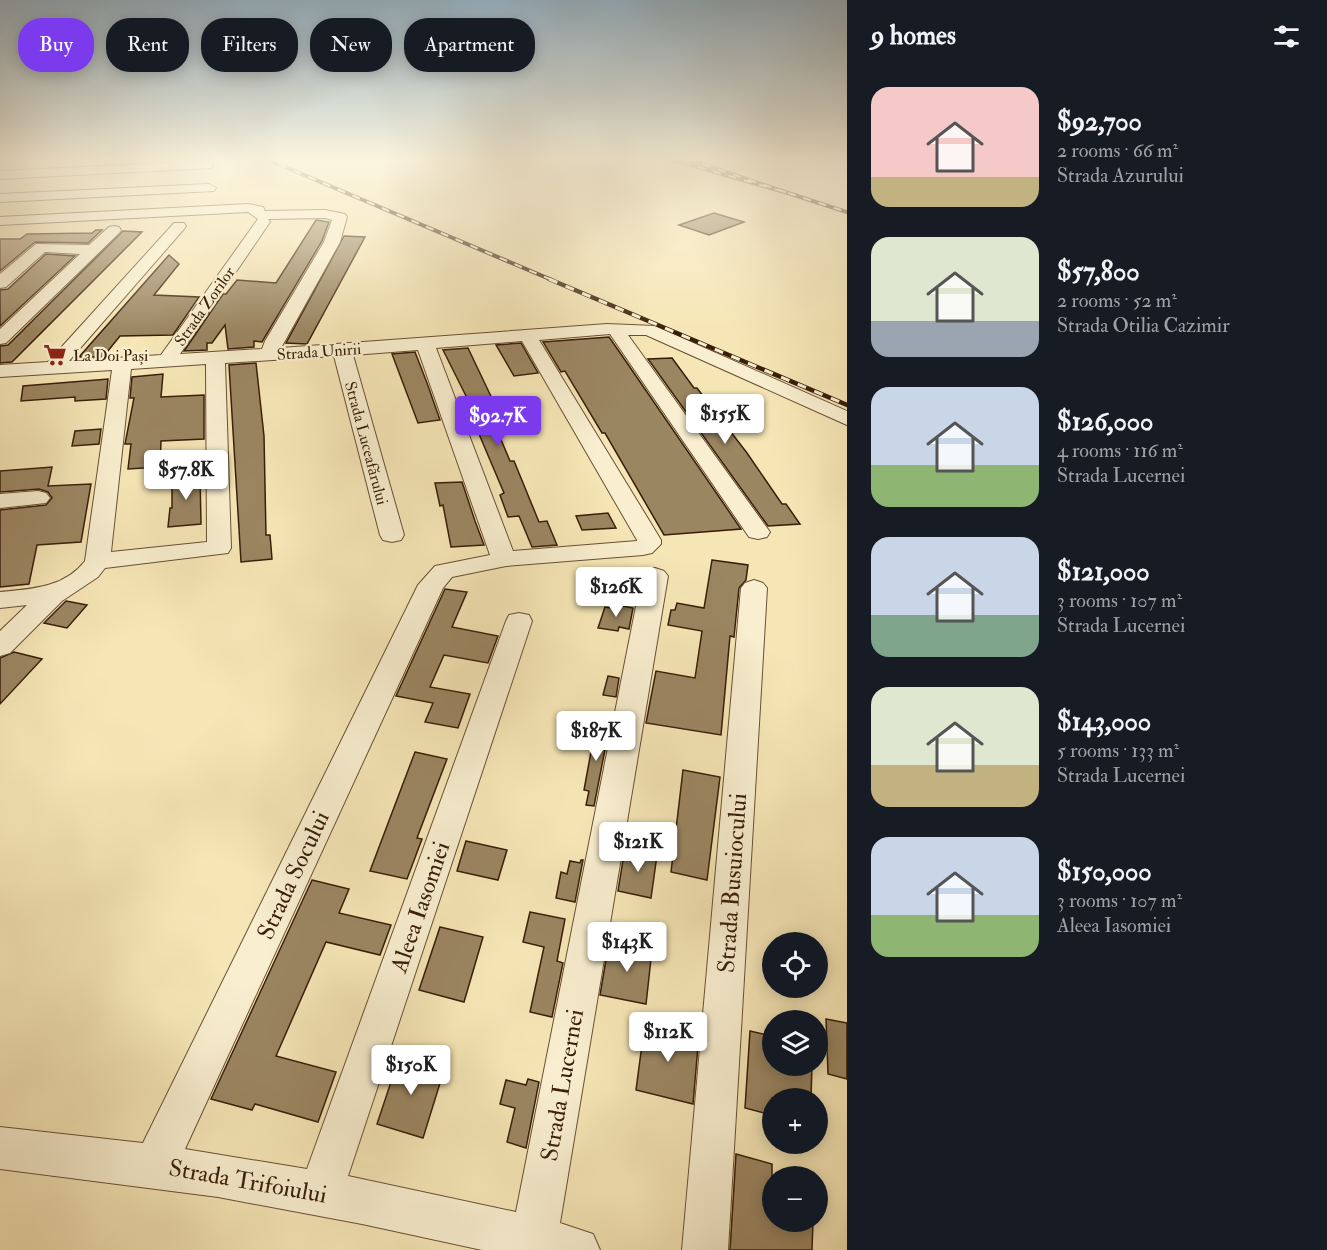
<!DOCTYPE html>
<meta charset="utf-8">
<style>
:root{--surface:#171b24;--page:#242831;--text:#f1f3f6;--muted:#9ea1a6;--accent:#7c3aed}
body{margin:0;font-family:"IM FELL Double Pica",serif;background:var(--page);color:var(--text);height:100vh;display:flex;flex-direction:column;font-size:22px;white-space:nowrap}
*{box-sizing:border-box;margin:0}
p{font-size:20px;color:var(--muted)}
.icon{flex:none;width:33px;height:33px;fill:none;stroke:currentColor;stroke-width:2;stroke-linecap:round;stroke-linejoin:round}
.map{position:relative;flex:1;overflow:hidden}
.details{display:flex;flex-direction:column;background:var(--surface);width:480px}
.details>*{flex:none}
.banner{position:absolute;left:18px;top:18px;width:570px;height:54px;display:flex;gap:12px}
.controls{position:absolute;left:762px;top:932px;display:grid;gap:12px}
.controls a{display:grid;place-items:center;width:66px;height:66px;border-radius:50%;background:var(--surface);box-shadow:0 3px 15px #0003;font-size:30px}
.price{position:absolute;translate:-50% -51px;padding:0 14px;border-radius:6px;background:#fff;color:#222;font-size:20px;line-height:39px;filter:drop-shadow(0 2px 3px #0008)}
.price::after{content:'';position:absolute;left:50%;top:36px;width:18px;height:14px;margin-left:-9px;background:inherit;clip-path:polygon(0 0,100% 0,50% 100%)}
.price.selected{background:var(--accent);color:#fff}
ul{padding:0;list-style:none}
li{display:flex;align-items:center;gap:18px;height:150px;padding:0 24px}
li span{display:grid;place-items:center;flex:none;width:168px;height:120px;border-radius:18px;color:#555}
li>.icon{margin-inline-start:auto}
span .icon{width:72px;height:72px;fill:#fffc;stroke-width:1}
li b{font-size:26px}
h2{display:flex;justify-content:space-between;align-items:center;height:72px;padding:0 24px;font-size:26px}
.tag{padding:0 21px;border-radius:24px;background:var(--surface);box-shadow:0 3px 15px #0003;font-size:21px;line-height:54px}
.tag.selected{background:var(--accent);color:#fff}
main{display:flex;flex:1;min-height:0}
.map>svg:first-child{display:block}
</style>
<main>
<div class="map">
<svg width="847" height="1250" viewBox="0 0 847 1250">
<rect width="100%" height="100%" fill="#f6e6b6"/>
<filter id="stains"><feTurbulence type="fractalNoise" baseFrequency=".00333" numOctaves="4"/><feColorMatrix values="0 0 0 0 .2 0 0 0 0 .09 0 0 0 0 .02 0 0 0 .5 -.17"/></filter>
<radialGradient id="worn" r=".72"><stop offset=".6" stop-color="#630" stop-opacity="0"/><stop offset="1" stop-color="#630" stop-opacity=".3"/></radialGradient>
<!-- building -->
<g fill="#9b8662" stroke="#381e08" stroke-width="1.5">
<polygon points="714,213 744,222 709,235 679,225"/>
<polygon points="316,220 329,222 322,241 262,342 254,341 254,347 228,349 225,325 212,343 207,343 207,350 184,351 223,294 226,294 237,280 276,283"/>
<polygon points="96,230 102,230 88,243 35,242 0,271 0,239 20,239 27,234 92,233"/>
<polygon points="123,231 142,232 12,362 0,363 0,346 8,345"/>
<polygon points="344,236 365,237 307,344 286,343"/>
<polygon points="46,254 75,256 0,326 0,290 8,289"/>
<polygon points="169,255 179,264 154,295 199,297 173,335 120,336 103,357 79,357"/>
<polygon points="609,337 625,360 741,529 664,535 605,433 602,433 565,371 561,372 543,342"/>
<polygon points="521,343 538,373 514,376 496,345"/>
<polygon points="468,348 497,409 502,409 511,428 497,430 510,461 514,461 539,522 547,521 557,545 532,547 519,516 508,517 500,495 504,493 476,427 466,396 443,350"/>
<polygon points="415,352 427,383 440,420 418,423 392,354"/>
<polygon points="672,358 694,388 697,388 747,453 782,504 786,504 800,524 768,526 648,359"/>
<polygon points="256,363 264,436 266,535 270,535 272,559 241,562 229,365"/>
<polygon points="163,374 161,397 204,395 204,439 161,441 160,467 128,469 131,444 125,444 134,398 130,398 132,377"/>
<polygon points="108,379 106,399 75,401 75,397 21,401 23,386"/>
<polygon points="101,429 99,444 72,446 75,431"/>
<polygon points="52,467 48,486 91,484 81,542 37,545 29,584 0,587 0,510 46,505 52,498 48,492 39,489 0,492 0,471"/>
<polygon points="200,475 201,524 168,527 170,508 172,508 172,477"/>
<polygon points="462,482 475,521 484,545 451,547 443,505 440,506 435,483"/>
<polygon points="608,513 616,528 582,530 576,516"/>
<polygon points="712,560 748,565 746,580 739,588 734,637 730,636 721,735 646,723 656,671 695,678 702,631 668,625 671,610 675,610 677,603 704,608"/>
<polygon points="445,589 467,592 452,627 498,636 488,663 444,655 430,687 470,694 458,728 425,722 433,703 396,696"/>
<polygon points="66,601 87,605 67,628 44,623"/>
<polygon points="618,605 633,608 629,629 619,627 618,631 598,628 605,607 617,609"/>
<polygon points="14,652 42,659 0,704 0,658"/>
<polygon points="608,676 619,678 616,697 603,695"/>
<polygon points="591,726 609,729 594,806 586,805 589,791 584,790 593,741 588,740"/>
<polygon points="415,752 447,759 417,838 422,839 407,879 370,871"/>
<polygon points="683,770 720,777 707,880 671,872"/>
<polygon points="466,841 507,850 498,880 457,871"/>
<polygon points="625,848 657,855 651,898 618,891"/>
<polygon points="581,860 583,860 575,902 556,898 561,872 567,874 570,861 580,863"/>
<polygon points="312,880 349,889 339,913 391,925 380,955 326,942 276,1056 336,1072 318,1122 255,1104 252,1110 211,1099"/>
<polygon points="530,912 565,919 557,961 563,963 552,1017 530,1012 544,947 523,942"/>
<polygon points="440,927 483,937 464,1002 419,990"/>
<polygon points="609,942 652,950 646,1004 600,995"/>
<polygon points="826,1019 847,1023 847,1079 828,1074"/>
<polygon points="645,1022 699,1034 693,1104 636,1090"/>
<polygon points="750,1031 772,1036 772,1065 812,1065 811,1098 772,1098 772,1115 745,1108"/>
<polygon points="400,1055 445,1067 423,1138 377,1124"/>
<polygon points="528,1079 539,1082 526,1148 507,1142 515,1108 500,1104 506,1080 526,1085"/>
<polygon points="736,1154 772,1164 772,1221 813,1221 812,1250 730,1250"/>
</g>
<g fill="none" stroke-linecap="round" stroke-linejoin="round">
<!-- minor casing -->
<g stroke="#685034" stroke-width="2">
<g id="minor">
<polygon points="207,161 213,165 212,168 0,179 0,171"/>
<polygon points="209,184 216,188 214,191 0,202 0,194"/>
<path d="M248,204L263,207L265,211L325,210L345,214L347,217L340,242L281,348L607,324L655,326L847,411V425L646,335H628L770,532L767,537L758,539L749,537L610,334L539,340L661,540V544L652,553L643,555L506,566L452,577L443,588L185,1149L307,1169L506,621L509,615L519,613L529,615L532,621L348,1176L516,1212L642,576L646,571L655,568L664,571L668,576L560,1223L593,1234L600,1250H482L362,1224L218,1197L0,1169V1127L143,1143L418,585L435,566L490,555L418,350L353,355L404,535L401,540L392,542L383,540L380,535L334,356L225,363L231,548L228,553L105,568L98,577L62,601L10,653L0,656V631L27,605L0,608V592C31,589 64,588 85,561L112,370L0,377V365L48,362L174,223H184L186,226L184,229L69,361L161,355L258,219L248,212L0,225V217ZM325,218L332,220L324,242L265,341L262,349L180,354L270,222L268,219ZM522,341L637,540V541L513,551L436,348ZM206,364L207,542L111,552L131,369Z"/>
<polygon points="114,226 119,227 121,230 119,233 6,343 0,344 0,329 80,254 45,252 6,287 0,288 0,274 36,244 89,245 109,227"/>
<polygon points="38,491 46,493 50,498 46,503 0,508 0,494"/>
<polygon points="754,580 763,583 767,588 728,1250 682,1250 741,588 745,583"/>
</g>
</g>
<!-- minor -->
<use href="#minor" fill="#f9efd0" fill-rule="evenodd"/>
<!-- rail-far1 casing -->
<g stroke="#381e08" stroke-width="4">
<g id="rail-far1">
<polyline points="264,158 552,280"/>
<polyline points="667,158 788,193 685,158"/>
<polyline points="788,193 847,212"/>
</g>
</g>
<!-- rail casing -->
<g stroke="#381e08" stroke-width="4.5">
<polyline id="rail" points="549,279 847,405"/>
</g>
<!-- rail-far1 -->
<use href="#rail-far1" stroke="#f9efd0" stroke-width="2" stroke-dasharray="8" stroke-linecap="butt"/>
<!-- rail -->
<use href="#rail" stroke="#f9efd0" stroke-width="3" stroke-dasharray="9" stroke-linecap="butt"/>
</g>
<!-- sky -->
<linearGradient id="sky" x2="0" y2="1"><stop stop-color="#93adbc"/><stop offset="0.48" stop-color="#fbf4de"/><stop offset="1" stop-color="#fbf4de" stop-opacity="0"/></linearGradient>
<rect width="847" height="332" fill="url(#sky)"/>
<!-- icons -->
<defs>
<g id="supermarket-bare" transform="scale(1.8)"><path d="M-6-5.5h2.5l.6 2H6L4.5 2H-2.5L-4.4-4H-6ZM-1.5 3.2a1.3 1.3 0 1 0 .1 0ZM3 3.2a1.3 1.3 0 1 0 .1 0Z" fill="#8f2418" stroke="#f9efd0" stroke-width="2.5" paint-order="stroke"/></g>
</defs>
<g fill-rule="evenodd">
<use href="#supermarket-bare" x="55" y="355"/>
</g>
<g text-anchor="middle" stroke-width="4.5" stroke-linejoin="round" paint-order="stroke">
<!-- far-street labels -->
<g font-size="16" fill="#381e08" stroke="#f9efd0">
<text transform="translate(204 306) rotate(-55)" y="6">Strada Zorilor</text>
<text transform="translate(319 351) rotate(-4)" y="6">Strada Unirii</text>
<text transform="translate(367 443) rotate(75)" y="6">Strada Luceafǎrului</text>
</g>
<!-- far-poi labels -->
<g font-size="16" fill="#381e08" stroke="#f9efd0" text-anchor="start">
<text x="73" y="361">La Doi Pași</text>
</g>
<!-- near-street labels -->
<g font-size="24" fill="#381e08" stroke="#f9efd0">
<text transform="translate(293 875) rotate(-65)" y="8">Strada Socului</text>
<text transform="translate(732 883) rotate(-86)" y="8">Strada Busuiocului</text>
<text transform="translate(420 907) rotate(-71)" y="8">Aleea Iasomiei</text>
<text transform="translate(562 1085) rotate(-80)" y="8">Strada Lucernei</text>
<text transform="translate(248 1181) rotate(10)" y="8">Strada Trifoiului</text>
</g>
</g>
<rect width="100%" height="100%" filter="url(#stains)"/>
<rect width="100%" height="100%" fill="url(#worn)"/>
</svg>
<div class="controls">
<a><svg class="icon" aria-label="locate" viewBox="0 0 24 24"><circle cx="12" cy="12" r="6"/><path d="M12 2v4M12 18v4M2 12h4M18 12h4"/></svg></a>
<a><svg class="icon" aria-label="layers" viewBox="0 0 24 24"><path d="M12 4l9 5-9 5-9-5zM3 14l9 5 9-5"/></svg></a>
<a>+</a>
<a>−</a>
</div>
<b class="price" style="left:725px;top:445px">$155K</b>
<b class="price selected" style="left:498px;top:447px">$92.7K</b>
<b class="price" style="left:186px;top:501px">$57.8K</b>
<b class="price" style="left:616px;top:618px">$126K</b>
<b class="price" style="left:596px;top:762px">$187K</b>
<b class="price" style="left:638px;top:873px">$121K</b>
<b class="price" style="left:627px;top:973px">$143K</b>
<b class="price" style="left:668px;top:1063px">$112K</b>
<b class="price" style="left:411px;top:1096px">$150K</b>
<div class="banner">
<a class="tag selected">Buy</a>
<a class="tag">Rent</a>
<a class="tag">Filters</a>
<a class="tag">New</a>
<a class="tag">Apartment</a>
</div>
</div>
<section class="details">
<h2>9 homes<svg class="icon" aria-label="filters" viewBox="0 0 24 24"><path d="M4 7h16M4 17h16"/><circle cx="9" cy="7" r="2"/><circle cx="15" cy="17" r="2"/></svg></h2>
<ul>
<li><span style="background:linear-gradient(#f6c9c9 75%,#c2b280 0)"><svg class="icon" aria-label="home" viewBox="0 0 24 24"><path d="M3 11l9-7 9 7M6 9v11h12V9"/></svg></span><div><b>$92,700</b><p>2 rooms · 66 m²</p><p>Strada Azurului</p></div></li>
<li><span style="background:linear-gradient(#dfe7d0 70%,#9aa5b1 0)"><svg class="icon" aria-label="home" viewBox="0 0 24 24"><path d="M3 11l9-7 9 7M6 9v11h12V9"/></svg></span><div><b>$57,800</b><p>2 rooms · 52 m²</p><p>Strada Otilia Cazimir</p></div></li>
<li><span style="background:linear-gradient(#c9d6e8 65%,#8fb573 0)"><svg class="icon" aria-label="home" viewBox="0 0 24 24"><path d="M3 11l9-7 9 7M6 9v11h12V9"/></svg></span><div><b>$126,000</b><p>4 rooms · 116 m²</p><p>Strada Lucernei</p></div></li>
<li><span style="background:linear-gradient(#c9d6e8 65%,#7fa58c 0)"><svg class="icon" aria-label="home" viewBox="0 0 24 24"><path d="M3 11l9-7 9 7M6 9v11h12V9"/></svg></span><div><b>$121,000</b><p>3 rooms · 107 m²</p><p>Strada Lucernei</p></div></li>
<li><span style="background:linear-gradient(#dfe7d0 65%,#c2b280 0)"><svg class="icon" aria-label="home" viewBox="0 0 24 24"><path d="M3 11l9-7 9 7M6 9v11h12V9"/></svg></span><div><b>$143,000</b><p>5 rooms · 133 m²</p><p>Strada Lucernei</p></div></li>
<li><span style="background:linear-gradient(#c9d6e8 65%,#8fb573 0)"><svg class="icon" aria-label="home" viewBox="0 0 24 24"><path d="M3 11l9-7 9 7M6 9v11h12V9"/></svg></span><div><b>$150,000</b><p>3 rooms · 107 m²</p><p>Aleea Iasomiei</p></div></li>
</ul>
</section>
</main>
